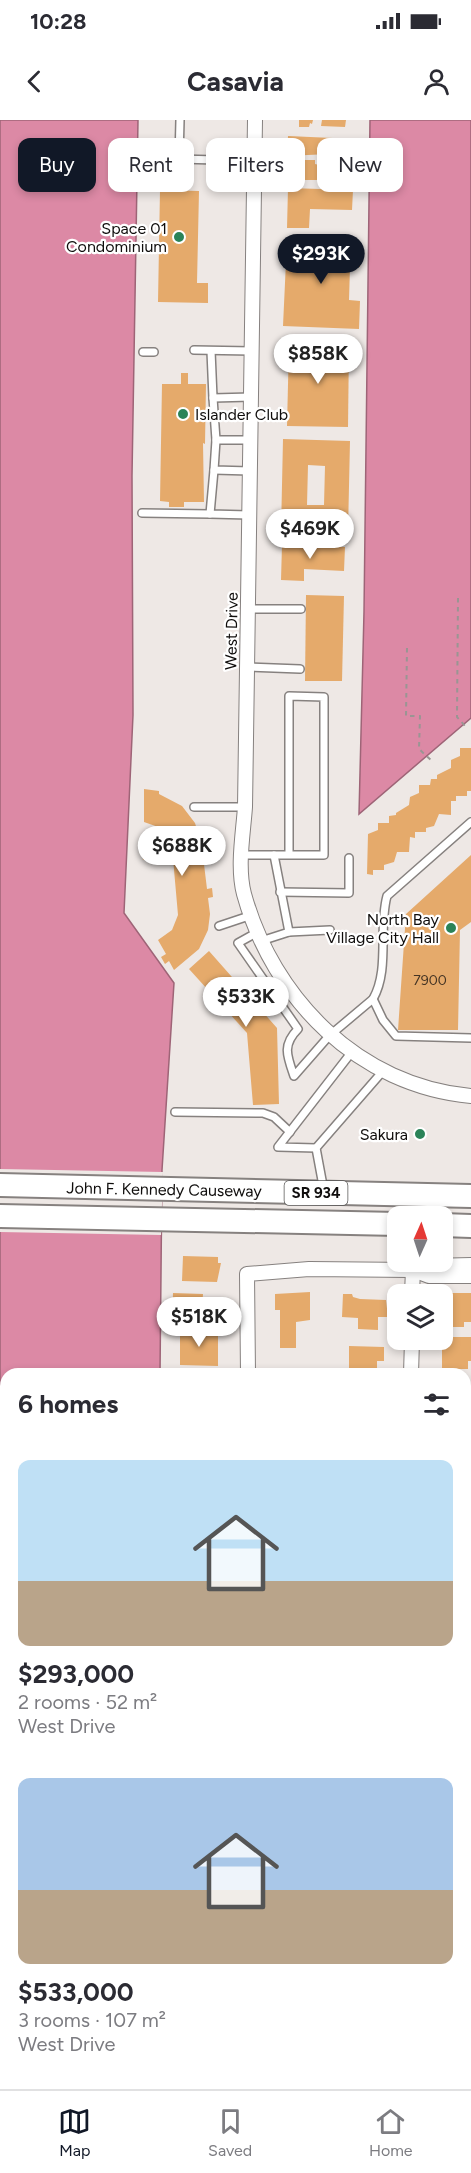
<!DOCTYPE html>
<meta charset="utf-8">
<style>
:root{--surface:#fff;--page:#f7f7f7;--text:#2b2b33;--muted:#7c7c81;--line:#e1e1e2;--accent:#111827}
body{margin:0;font-family:Figtree,sans-serif;background:var(--page);color:var(--text);height:100vh;display:flex;flex-direction:column;font-size:22px;white-space:nowrap}
*{box-sizing:border-box;margin:0}
p{font-size:20px;color:var(--muted)}
.icon{flex:none;width:33px;height:33px;fill:none;stroke:currentColor;stroke-width:2;stroke-linecap:round;stroke-linejoin:round}
.map{position:relative;flex:1;overflow:hidden}
.side{position:absolute;left:0px;top:1248px;width:471px;height:722px;display:flex;flex-direction:column;background:var(--surface);border-radius:18px 18px 0 0;box-shadow:0 3px 9px #0003}
.side>*{flex:none}
.top-card{position:absolute;left:18px;top:18px;width:435px;height:54px;display:flex;gap:12px}
.needle{width:39px;rotate:3deg}
.fabs{position:absolute;left:387px;top:1086px;display:grid;gap:12px}
.fabs a{display:grid;place-items:center;width:66px;height:66px;border-radius:12px;background:var(--surface);box-shadow:0 3px 9px #0003;font-size:30px}
.price{position:absolute;translate:-50% -51px;padding:0 14px;border-radius:21px;background:#fff;color:#222;font-size:20px;line-height:39px;filter:drop-shadow(0 2px 3px #0008)}
.price::after{content:'';position:absolute;left:50%;top:36px;width:18px;height:14px;margin-left:-9px;background:inherit;clip-path:polygon(0 0,100% 0,50% 100%)}
.price.active{background:var(--accent);color:#fff}
ul{padding:0;list-style:none}
li{display:grid;align-content:center;gap:12px;height:318px;padding:0 18px}
li span{display:grid;place-items:center;height:186px;border-radius:12px;color:#555}
li>.icon{margin-inline-start:auto}
span .icon{width:108px;height:108px;fill:#fffc;stroke-width:1}
li b{font-size:26px}
h2{display:flex;justify-content:space-between;align-items:center;height:72px;padding:0 18px;font-size:26px}
.chip{padding:0 21px;border-radius:12px;background:var(--surface);box-shadow:0 3px 9px #0003;font-size:21px;line-height:54px}
.chip.active{background:var(--accent);color:#fff}
.status{display:flex;justify-content:space-between;align-items:center;height:42px;padding:0 30px;background:var(--surface);direction:ltr}
.status svg{height:16px;fill:currentColor}
header{display:flex;justify-content:space-between;align-items:center;height:78px;padding:0 18px;background:var(--surface);font-size:27px;font-weight:700}
.menu{display:flex;justify-content:space-around;align-items:center;height:84px;border-top:2px solid var(--line);background:var(--surface);font-size:16px;color:var(--muted)}
.menu a{display:grid;justify-items:center;gap:3px}
.menu .active{color:var(--accent)}
.map>svg:first-child{display:block}
</style>
<div class="status"><b>10:28</b><svg viewBox="0 0 49 12"><path d="M0 12V9h3v3zM5 12V6h3v6zM10 12V3h3v9zM15 12V0h3v12zM26 1h20v11H26zM47 4h2v5h-2z"/></svg></div>
<header><svg class="icon" aria-label="back" viewBox="0 0 24 24"><path d="M15 5l-7 7 7 7"/></svg>Casavia<svg class="icon" aria-label="person" viewBox="0 0 24 24"><circle cx="12" cy="8" r="4"/><path d="M4 21q1-7 8-7t8 7"/></svg></header>
<div class="map">
<svg width="471" height="1969" viewBox="0 0 471 1969">
<rect width="100%" height="100%" fill="#eee8e5"/>
<!-- water -->
<g fill="#dc89a5" stroke="#9e6477" stroke-width="1.5">
<polygon points="0,0 138,0 132,356 133,595 124,793 174,863 162,1050 160,1254 6,1254 6,1964 147,1964 147,1969 0,1969"/>
<polygon points="370,0 471,0 471,598 359,694 364,492"/>
</g>
<!-- pier -->
<polygon fill="#eee8e5" points="0,1049 163,1052 161,1115 0,1112"/>
<!-- building -->
<g fill="#e5aa6b" fill-rule="evenodd">
<polygon points="299,0 313,0 312,4 310,3 309,7 299,7"/>
<polygon points="322,0 346,0 345,7 321,6"/>
<polygon points="288,16 355,19 353,53 346,53 346,58 329,58 329,34 287,36"/>
<polygon points="287,40 315,40 315,44 319,45 319,60 287,60"/>
<polygon points="288,68 353,70 352,90 310,89 309,108 287,108"/>
<polygon points="160,70 199,71 197,163 208,163 208,183 158,182"/>
<polygon points="287,120 361,122 360,147 350,147 349,180 360,181 359,209 283,206"/>
<polygon points="289,223 349,224 348,307 287,306"/>
<polygon points="181,253 188,253 188,264 206,264 205,324 203,323 204,382 184,382 184,387 169,387 169,382 160,381 162,264 181,264"/>
<path d="M283,319L350,321L348,412L281,411ZM308,345L325,346L324,385H307Z"/>
<polygon points="282,425 345,427 344,451 304,449 304,461 281,460"/>
<polygon points="306,475 344,476 342,561 305,561"/>
<polygon points="460,628 471,628 471,671 467,671 467,676 456,676 456,681 451,681 451,695 439,694 434,706 426,708 426,712 415,712 415,718 410,717 409,732 397,732 394,742 384,745 384,750 373,750 373,755 367,754 368,714 378,710 378,703 389,703 389,696 396,695 396,693 409,685 410,677 419,673 419,665 430,665 431,659 437,659 437,655 451,648 451,640 460,636"/>
<polygon points="144,669 159,671 159,674 182,686 195,703 202,726 207,726 208,735 203,736 207,769 212,768 213,777 208,778 210,794 208,810 199,829 174,850 169,841 165,844 161,837 166,834 158,820 172,810 178,795 172,727 168,717 161,708 144,702"/>
<polygon points="156,731 157,740 143,740 142,732"/>
<polygon points="471,735 471,802 460,810 458,910 398,910 406,794"/>
<polygon points="209,831 277,908 279,984 253,985 247,913 189,849"/>
<polygon points="183,1136 218,1137 218,1143 221,1143 217,1162 182,1161"/>
<polygon points="310,1172 310,1200 296,1202 296,1228 280,1228 280,1190 275,1190 275,1174"/>
<polygon points="173,1173 203,1174 202,1188 219,1189 218,1202 172,1200"/>
<polygon points="442,1173 471,1173 471,1202 464,1202 464,1207 442,1207 442,1193 445,1193 445,1188 451,1188 451,1184 442,1184"/>
<polygon points="343,1174 352,1174 353,1177 360,1179 386,1180 388,1197 378,1197 378,1210 358,1209 358,1198 342,1197"/>
<polygon points="180,1209 218,1210 218,1246 180,1245"/>
<polygon points="442,1217 471,1217 471,1241 468,1241 468,1249 442,1249 442,1228 438,1228 438,1220 442,1220"/>
<polygon points="349,1226 384,1227 384,1241 377,1241 377,1254 349,1254"/>
<rect x="465" y="1307" width="6" height="26"/>
<rect x="465" y="1353" width="6" height="23"/>
<polygon points="465,1393 471,1394 471,1414 465,1414"/>
<polygon points="465,1441 471,1442 471,1473 465,1472"/>
<rect x="465" y="1491" width="6" height="25"/>
<rect x="465" y="1526" width="6" height="34"/>
<rect x="465" y="1616" width="6" height="25"/>
<rect x="465" y="1658" width="6" height="14"/>
<rect x="465" y="1702" width="6" height="13"/>
<polygon points="465,1746 471,1746 470,1771 465,1770"/>
<polygon points="465,1791 471,1791 471,1811 468,1811 467,1827 465,1827"/>
<rect x="465" y="1859" width="6" height="10"/>
<rect x="465" y="1879" width="6" height="33"/>
<rect x="465" y="1923" width="6" height="14"/>
<rect x="164" y="1964" width="28" height="5"/>
<polygon points="348,1964 373,1964 373,1969 347,1969"/>
</g>
<g fill="none" stroke-linecap="round" stroke-linejoin="round">
<!-- service casing -->
<g stroke="#86817f" stroke-width="10">
<g id="service">
<polyline points="180,0 179,39 254,41"/>
<polyline points="194,230 252,231"/>
<polyline points="211,231 213,278 251,277"/>
<polyline points="143,232 154,232"/>
<polyline points="213,278 216,320 250,320"/>
<polyline points="216,320 214,350 250,351"/>
<polyline points="214,350 210,394 249,395"/>
<polyline points="142,393 210,394"/>
<polyline points="248,489 301,489"/>
<polyline points="247,547 300,549"/>
<polyline points="194,687 245,687"/>
<polyline points="241,735 274,735"/>
<polyline points="280,772 349,773 349,738"/>
<polyline points="219,806 252,795"/>
<path d="M258,812L238,823L298,909C282,925 287,936 294,956L329,916L373,879C390,849 378,809 387,776L471,702"/>
<polyline points="289,812 330,810"/>
<polyline points="261,821 289,812 274,735 289,735 289,576 324,577 324,735 289,735"/>
<polyline points="373,879 383,900 396,916 471,918"/>
<polyline points="175,992 263,993 274,997 290,1012"/>
<polyline points="316,1028 278,1027 351,933"/>
<polyline points="324,1071 316,1028 383,951"/>
</g>
</g>
<!-- minor casing -->
<g stroke="#86817f" stroke-width="16">
<g id="minor">
<path d="M255,0L245,687C243,715 237,747 244,774C273,879 359,966 471,976"/>
<polyline points="413,1150 429,1156 471,1156"/>
<polyline points="412,1174 413,1150"/>
<polyline points="248,1254 247,1154 309,1149 413,1150 430,1146 471,1145"/>
<polyline points="411,1254 412,1220"/>
<polyline points="237,1969 237,1964"/>
<polyline points="400,1969 400,1964"/>
</g>
</g>
<!-- primary casing -->
<g stroke="#86817f" stroke-width="26">
<g id="primary">
<polyline points="0,1065 471,1076"/>
<polyline points="0,1096 398,1104"/>
<polyline points="442,1105 471,1106"/>
</g>
</g>
<!-- path -->
<g stroke="#9a9593" stroke-width="2" stroke-dasharray="4.5 4.5" stroke-linecap="butt">
<polyline points="458,478 457,597 466,607"/>
<polyline points="407,528 406,596 420,596 419,629 432,641"/>
</g>
<!-- service -->
<use href="#service" stroke="#fff" stroke-width="7"/>
<!-- minor -->
<use href="#minor" stroke="#fff" stroke-width="14"/>
<!-- primary -->
<use href="#primary" stroke="#fff" stroke-width="22"/>
</g>
<!-- markers -->
<g fill="#2b8358" stroke="#fff" stroke-width="2">
<circle cx="179" cy="117" r="6"/>
<circle cx="183" cy="294" r="6"/>
<circle cx="451" cy="808" r="6"/>
<circle cx="420" cy="1014" r="6"/>
</g>
<g text-anchor="middle" stroke-width="4.5" stroke-linejoin="round" paint-order="stroke">
<!-- number labels -->
<g font-size="14" fill="#443424">
<text x="430" y="865">7900</text>
</g>
<!-- shield labels -->
<rect fill="#fff" stroke="#575655" stroke-width="1.5" x="284.5" y="1061" width="63" height="24" rx="4.5"/>
<g font-size="15" font-weight="bold" fill="#0f0d0c">
<text x="316" y="1078">SR 934</text>
</g>
<!-- poi labels -->
<g font-size="16" fill="#0f0d0c" stroke="#fff" text-anchor="end">
<text x="167" y="114">Space 01<tspan x="167" dy="18">Condominium</tspan></text>
<text x="195" y="300" text-anchor="start">Islander Club</text>
<text x="439" y="805">North Bay<tspan x="439" dy="18">Village City Hall</tspan></text>
<text x="408" y="1020">Sakura</text>
</g>
<!-- street labels -->
<g font-size="16" fill="#0f0d0c" stroke="#fff">
<text transform="translate(231 511) rotate(-89)" y="6">West Drive</text>
<text transform="translate(164 1069) rotate(1)" y="6">John F. Kennedy Causeway</text>
</g>
</g>
</svg>
<div class="fabs">
<a><svg class="needle" viewBox="-14 -14 28 28"><path d="M0-13l5 13h-10z" fill="#e53935"/><path d="M0 13l5-13h-10z" fill="#7c7c81"/></svg></a>
<a><svg class="icon" aria-label="layers" viewBox="0 0 24 24"><path d="M12 4l9 5-9 5-9-5zM3 14l9 5 9-5"/></svg></a>
</div>
<b class="price active" style="left:321px;top:165px">$293K</b>
<b class="price" style="left:318px;top:265px">$858K</b>
<b class="price" style="left:310px;top:440px">$469K</b>
<b class="price" style="left:182px;top:757px">$688K</b>
<b class="price" style="left:246px;top:908px">$533K</b>
<b class="price" style="left:199px;top:1228px">$518K</b>
<div class="top-card">
<a class="chip active">Buy</a>
<a class="chip">Rent</a>
<a class="chip">Filters</a>
<a class="chip">New</a>
</div>
<section class="side">
<h2>6 homes<svg class="icon" aria-label="filters" viewBox="0 0 24 24"><path d="M4 7h16M4 17h16"/><circle cx="9" cy="7" r="2"/><circle cx="15" cy="17" r="2"/></svg></h2>
<ul>
<li><span style="background:linear-gradient(#bfe0f5 65%,#b9a48a 0)"><svg class="icon" aria-label="home" viewBox="0 0 24 24"><path d="M3 11l9-7 9 7M6 9v11h12V9"/></svg></span><div><b>$293,000</b><p>2 rooms · 52 m²</p><p>West Drive</p></div></li>
<li><span style="background:linear-gradient(#a9c7e8 60%,#b9a48a 0)"><svg class="icon" aria-label="home" viewBox="0 0 24 24"><path d="M3 11l9-7 9 7M6 9v11h12V9"/></svg></span><div><b>$533,000</b><p>3 rooms · 107 m²</p><p>West Drive</p></div></li>
</ul>
</section>
</div>
<nav class="menu">
<a class="active"><svg class="icon" aria-label="map" viewBox="0 0 24 24"><path d="M3 6l6-2 6 2 6-2v14l-6 2-6-2-6 2zM9 4v14M15 6v14"/></svg>Map</a>
<a><svg class="icon" aria-label="saved" viewBox="0 0 24 24"><path d="M7 4h10v16l-5-4-5 4z"/></svg>Saved</a>
<a><svg class="icon" aria-label="home" viewBox="0 0 24 24"><path d="M3 11l9-7 9 7M6 9v11h12V9"/></svg>Home</a>
</nav>
